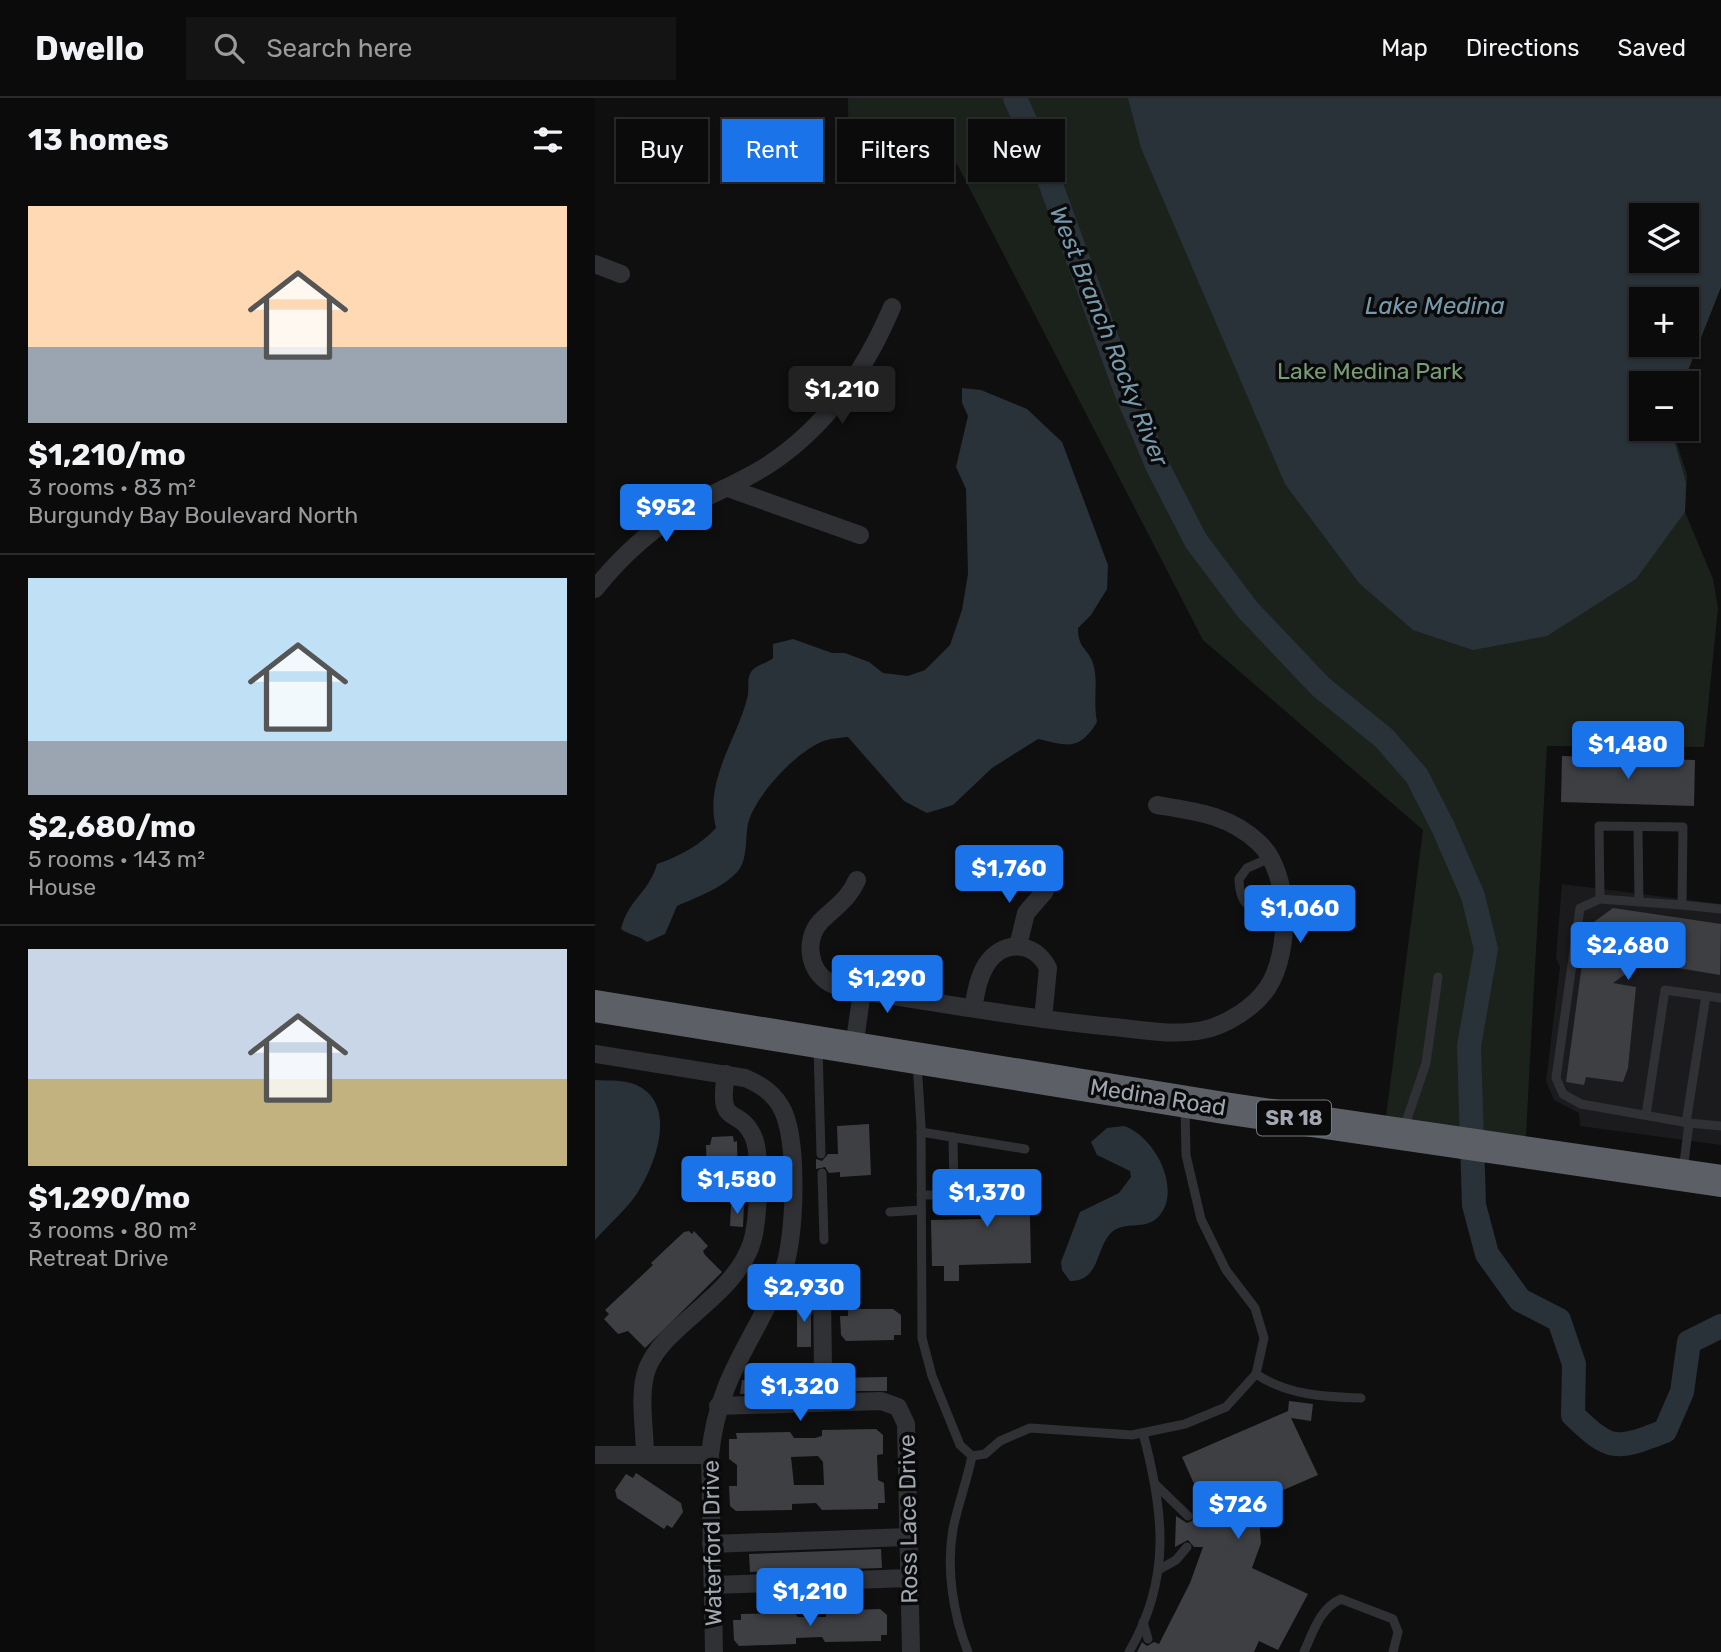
<!DOCTYPE html>
<meta charset="utf-8">
<style>
:root{--surface:#0b0b0c;--page:#141415;--text:#f1f3f6;--muted:#9a9b9d;--line:#2b2b2d;--accent:#1a73e8}
body{margin:0;font-family:Rubik,sans-serif;background:var(--page);color:var(--text);height:100vh;display:flex;flex-direction:column;font-size:26px;white-space:nowrap}
*{box-sizing:border-box;margin:0}
p{font-size:23px;color:var(--muted)}
.icon{flex:none;width:38px;height:38px;fill:none;stroke:currentColor;stroke-width:2;stroke-linecap:round;stroke-linejoin:round}
.map{position:relative;flex:1;overflow:hidden}
.side{display:flex;flex-direction:column;background:var(--surface);width:595px}
.side>*{flex:none}
.banner{position:absolute;left:21px;top:21px;width:665px;height:63px;display:flex;gap:14px}
.controls{position:absolute;left:1034px;top:105px;display:grid;gap:14px}
.controls a{display:grid;place-items:center;width:70px;height:70px;border-radius:0px;background:var(--surface);box-shadow:0 2px 5px #0004,0 0 0 2px var(--line);font-size:35px}
.price{position:absolute;translate:-50% -60px;padding:0 16px;border-radius:7px;background:var(--accent);color:#fff;font-size:23px;line-height:46px;filter:drop-shadow(0 2px 4px #0008)}
.price::after{content:'';position:absolute;left:50%;top:42px;width:21px;height:16px;margin-left:-10px;background:inherit;clip-path:polygon(0 0,100% 0,50% 100%)}
.price.on{background:#222;color:#fff}
ul{padding:0;list-style:none}
li{display:grid;align-content:center;gap:14px;height:371px;padding:0 28px}
li+li{border-top:2px solid var(--line)}
li span{display:grid;place-items:center;height:217px;border-radius:0px;color:#555}
li>.icon{margin-inline-start:auto}
span .icon{width:126px;height:126px;fill:#fffc;stroke-width:1}
li b{font-size:30px}
h2{display:flex;justify-content:space-between;align-items:center;height:84px;padding:0 28px;font-size:30px}
.chip{padding:0 24px;border-radius:0px;background:var(--surface);box-shadow:0 2px 5px #0004,0 0 0 2px var(--line);font-size:24px;line-height:63px}
.chip.on{background:var(--accent);color:#fff}
header{display:flex;align-items:center;gap:42px;box-sizing:border-box;height:98px;padding:0 35px;background:var(--surface);border-bottom:2px solid var(--line)}
header strong{font-size:33px}
nav{display:flex;gap:38px;margin-inline-start:auto;font-size:24px}
.search{width:490px;height:63px;background:var(--page);display:flex;align-items:center;gap:18px;box-sizing:border-box;padding:0 24px;border-radius:0px;color:var(--muted);font-size:26px}
main{display:flex;flex:1;min-height:0}
.map>svg:first-child{display:block}
</style>
<header>
<strong>Dwello</strong>
<div class="search"><svg class="icon" aria-label="search" viewBox="0 0 24 24"><circle cx="10" cy="10" r="6"/><path d="M15 15l6 6"/></svg>Search here</div>
<nav><a>Map</a><a>Directions</a><a>Saved</a></nav>
</header>
<main>
<section class="side">
<h2>13 homes<svg class="icon" aria-label="filters" viewBox="0 0 24 24"><path d="M4 7h16M4 17h16"/><circle cx="9" cy="7" r="2"/><circle cx="15" cy="17" r="2"/></svg></h2>
<ul>
<li><span style="background:linear-gradient(#ffd9b3 65%,#9aa5b1 0)"><svg class="icon" aria-label="home" viewBox="0 0 24 24"><path d="M3 11l9-7 9 7M6 9v11h12V9"/></svg></span><div><b>$1,210/mo</b><p>3 rooms · 83 m²</p><p>Burgundy Bay Boulevard North</p></div></li>
<li><span style="background:linear-gradient(#bfe0f5 75%,#9aa5b1 0)"><svg class="icon" aria-label="home" viewBox="0 0 24 24"><path d="M3 11l9-7 9 7M6 9v11h12V9"/></svg></span><div><b>$2,680/mo</b><p>5 rooms · 143 m²</p><p>House</p></div></li>
<li><span style="background:linear-gradient(#c9d6e8 60%,#c2b280 0)"><svg class="icon" aria-label="home" viewBox="0 0 24 24"><path d="M3 11l9-7 9 7M6 9v11h12V9"/></svg></span><div><b>$1,290/mo</b><p>3 rooms · 80 m²</p><p>Retreat Drive</p></div></li>
</ul>
</section>
<div class="map">
<svg width="1126" height="1554" viewBox="0 0 1126 1554">
<rect width="100%" height="100%" fill="#0f0f10"/>
<!-- built -->
<polygon fill="#1b1b1d" points="967,786 1126,806 1126,1047 985,1028 984,1015 959,1002 951,983 965,869 961,859"/>
<!-- green -->
<path fill="#1b221c" fill-rule="evenodd" d="M253,0H1126V189L1088,285H1046V331H1077L1092,377L1090,414L1118,481L1123,510L1109,649L952,648L930,1055L789,1034L828,732L608,542L362,66H254ZM1046,117H1092V163H1046ZM1046,201H1092V247H1046Z"/>
<!-- water -->
<g fill="#293238" fill-rule="evenodd">
<path d="M533,0H1126V189L1088,285H1046V331H1076L1091,385L1090,414L1041,481L952,538L878,552L818,532L764,485L690,386L546,50ZM1092,117V163H1046V117ZM1092,201V247H1046V201Z"/>
<path d="M367,290L386,292L432,311L467,344L513,467L512,491L496,517L483,530C483,553 495,550 499,569C503,587 498,602 502,624C484,653 474,648 443,641L397,670L358,707L332,715L309,703L253,639C246,640 238,640 232,642C205,649 159,698 153,726C150,740 153,761 143,773C128,790 102,799 82,808L70,836L52,844C43,837 34,837 26,831C34,800 54,795 62,766C85,758 104,748 121,730C109,683 141,643 152,601C155,592 151,582 156,574C161,567 171,566 178,560V546L198,541L237,555H250L274,564L288,575L313,578L330,572L355,547L367,512L373,476L371,391L361,369L373,318L367,305Z"/>
<path d="M0,982C16,983 33,981 47,990C81,1012 60,1067 43,1094C32,1111 14,1126 0,1142Z"/>
<path d="M529,1028C558,1037 587,1089 565,1117C551,1135 528,1120 514,1137C500,1155 504,1183 475,1183L467,1172L466,1164L485,1114L524,1095L536,1079L535,1073L502,1057L496,1044L512,1030Z"/>
</g>
<g fill="none" stroke-linecap="round" stroke-linejoin="round">
<!-- river -->
<path stroke="#293238" stroke-width="24" d="M420,0L444,54L532,296L563,369L601,443L652,511L726,589L789,640L822,678L848,729L878,798L891,851L874,948L879,1107L892,1156L925,1202L964,1222L979,1266L978,1317C1016,1354 1021,1352 1070,1333L1087,1294L1094,1244L1126,1228"/>
</g>
<!-- building -->
<g fill="#3e3f43" fill-rule="evenodd">
<polygon points="967,658 1100,662 1099,708 966,704"/>
<polygon points="1018,810 1126,826 1125,877 1047,864 1018,885 1041,889 1033,970 1028,984 991,979 989,987 971,984 992,829"/>
<polygon points="274,1026 276,1077 245,1079 245,1074 234,1075 230,1069 221,1071 221,1061 227,1063 233,1056 243,1056 242,1028"/>
<polygon points="138,1038 139,1044 142,1043 143,1086 140,1092 118,1092 118,1085 112,1085 111,1047 115,1047 117,1039"/>
<polygon points="434,1077 436,1165 364,1167 364,1183 349,1183 349,1168 337,1168 336,1122 386,1121 385,1078"/>
<polygon points="136,1107 149,1107 148,1129 135,1128"/>
<polygon points="94,1133 97,1136 99,1133 113,1148 108,1153 110,1157 127,1174 50,1250 33,1233 23,1236 9,1221 14,1216 10,1212 58,1167 56,1165 89,1134"/>
<rect x="202" y="1204" width="14" height="45"/>
<polygon points="253,1211 298,1211 306,1217 306,1237 299,1237 299,1242 251,1243 246,1237 245,1218 253,1218"/>
<polygon points="292,1279 292,1293 235,1293 237,1280"/>
<polygon points="201,1281 202,1294 145,1296 147,1282"/>
<polygon points="694,1303 718,1306 716,1323 696,1320 723,1377 658,1405 664,1420 666,1445 657,1470 713,1496 683,1552 664,1543 659,1554 542,1554 547,1544 552,1548 559,1544 564,1546 595,1485 608,1449 599,1449 593,1442 580,1449 581,1418 592,1425 597,1423 600,1418 607,1418 601,1398 604,1397 587,1359 693,1313"/>
<path d="M281,1331L288,1337V1356L282,1357L283,1382L289,1385L290,1405H283V1411L227,1412L221,1405L197,1406V1412L141,1413L135,1408L134,1388H142V1367L134,1361V1341H142L141,1335L195,1334L199,1340H220L227,1338V1332ZM223,1358L228,1364L229,1387H199L196,1359Z"/>
<polygon points="41,1375 86,1405 88,1414 77,1430 72,1427 69,1431 22,1400 20,1392 31,1376 38,1380"/>
<polygon points="286,1451 287,1470 155,1474 154,1456"/>
<polygon points="285,1511 292,1517 292,1537 286,1537 286,1543 230,1544 227,1539 201,1540 201,1546 144,1548 139,1542 138,1522 146,1522 146,1516 200,1515 203,1519 231,1519 231,1513"/>
</g>
<g fill="none" stroke-linecap="round" stroke-linejoin="round">
<!-- lane -->
<g stroke="#303135" stroke-width="9">
<polyline points="1043,729 1044,804"/>
<path d="M675,760L652,770L644,781C645,814 661,814 689,807"/>
<polyline points="1005,801 1087,807"/>
<polyline points="223,949 226,1056"/>
<polyline points="322,965 326,1027 327,1240 337,1278 365,1347 377,1358 390,1356 405,1343 435,1330 537,1337 590,1326 631,1309 661,1276 669,1240 660,1210 631,1172 606,1121 591,1057 590,1010"/>
<polyline points="1051,1017 1070,892 1126,900"/>
<polyline points="1091,1025 1111,898"/>
<polyline points="1094,1025 1126,1028"/>
<polyline points="809,1030 831,965 843,879"/>
<polyline points="326,1034 430,1051"/>
<polyline points="1088,1073 1094,1025 986,1006 968,996 961,980 985,810 1005,801 1004,728 1088,729 1087,807 1126,811"/>
<polyline points="227,1075 229,1142"/>
<polyline points="326,1097 359,1097 358,1039"/>
<polyline points="295,1114 326,1112"/>
<path d="M661,1276C692,1297 729,1299 766,1300"/>
<polyline points="561,1387 593,1418"/>
<polyline points="565,1471 581,1462 592,1449"/>
<polyline points="548,1524 553,1541"/>
<path d="M373,1554C358,1517 351,1470 358,1431C363,1406 372,1383 377,1358"/>
<path d="M534,1554C577,1480 569,1414 548,1335"/>
<path d="M709,1554C718,1534 725,1510 746,1501L798,1521L803,1534L798,1554"/>
</g>
<!-- street -->
<g stroke="#303135" stroke-width="18">
<polyline points="0,166 26,176"/>
<polyline points="133,390 265,437"/>
<path d="M0,491C27,457 58,429 97,407C122,393 148,383 173,367C231,329 270,273 297,209"/>
<path d="M262,782C253,802 241,808 226,823C209,841 213,873 235,885C244,890 256,891 267,893C351,906 434,921 518,929C548,932 579,938 608,932C632,927 660,909 673,889C696,853 696,775 664,745C635,717 600,713 562,707"/>
<polyline points="423,848 431,815 450,793"/>
<path d="M378,910C381,895 383,880 391,867C408,841 439,843 453,870L448,921"/>
<polyline points="259,950 267,893"/>
<path d="M0,956L150,980C165,986 178,994 186,1009C204,1039 201,1144 187,1176C159,1244 123,1278 115,1357L119,1554"/>
<polyline points="215,1305 228,1270 227,1196"/>
<polyline points="123,1308 286,1303 303,1309 311,1326 316,1554"/>
<polyline points="0,1357 115,1357"/>
<path d="M50,1357C50,1331 43,1296 52,1271C69,1226 140,1199 157,1144C163,1124 167,1056 158,1038C143,1006 122,1032 131,976"/>
<polyline points="116,1446 313,1439"/>
<polyline points="118,1487 314,1480"/>
</g>
<!-- highway -->
<polyline stroke="#5c6066" stroke-width="32" points="0,908 629,1010 1126,1083"/>
</g>
<g text-anchor="middle" stroke-width="7" stroke-linejoin="round" paint-order="stroke">
<!-- shield labels -->
<rect fill="#0a0a0b" stroke="#73787f" stroke-width="2" x="662" y="1002.5" width="74" height="35" rx="5"/>
<g font-size="21" font-weight="bold" fill="#a0a7b1">
<text x="699" y="1027">SR 18</text>
</g>
<!-- park labels -->
<g font-size="23" fill="#789c77" stroke="#0a0a0b">
<text x="775" y="281">Lake Medina Park</text>
</g>
<!-- street labels -->
<g font-size="23" fill="#a0a7b1" stroke="#0a0a0b">
<text transform="translate(563 999) rotate(9)" y="8">Medina Road</text>
<text transform="translate(313 1421) rotate(-91)" y="8">Ross Lace Drive</text>
<text transform="translate(117 1445) rotate(-91)" y="8">Waterford Drive</text>
</g>
<!-- water labels -->
<g font-size="24" font-style="italic" fill="#7799ac" stroke="#0a0a0b">
<text x="840" y="216">Lake Medina</text>
<text transform="translate(514 238) rotate(68)" y="8">West Branch Rocky River</text>
</g>
</g>
</svg>
<div class="controls">
<a><svg class="icon" aria-label="layers" viewBox="0 0 24 24"><path d="M12 4l9 5-9 5-9-5zM3 14l9 5 9-5"/></svg></a>
<a>+</a>
<a>−</a>
</div>
<b class="price on" style="left:247px;top:328px">$1,210</b>
<b class="price" style="left:71px;top:446px">$952</b>
<b class="price" style="left:1033px;top:683px">$1,480</b>
<b class="price" style="left:414px;top:807px">$1,760</b>
<b class="price" style="left:705px;top:847px">$1,060</b>
<b class="price" style="left:1033px;top:884px">$2,680</b>
<b class="price" style="left:292px;top:917px">$1,290</b>
<b class="price" style="left:142px;top:1118px">$1,580</b>
<b class="price" style="left:392px;top:1131px">$1,370</b>
<b class="price" style="left:209px;top:1226px">$2,930</b>
<b class="price" style="left:205px;top:1325px">$1,320</b>
<b class="price" style="left:643px;top:1443px">$726</b>
<b class="price" style="left:215px;top:1530px">$1,210</b>
<div class="banner">
<a class="chip">Buy</a>
<a class="chip on">Rent</a>
<a class="chip">Filters</a>
<a class="chip">New</a>
</div>
</div>
</main>
